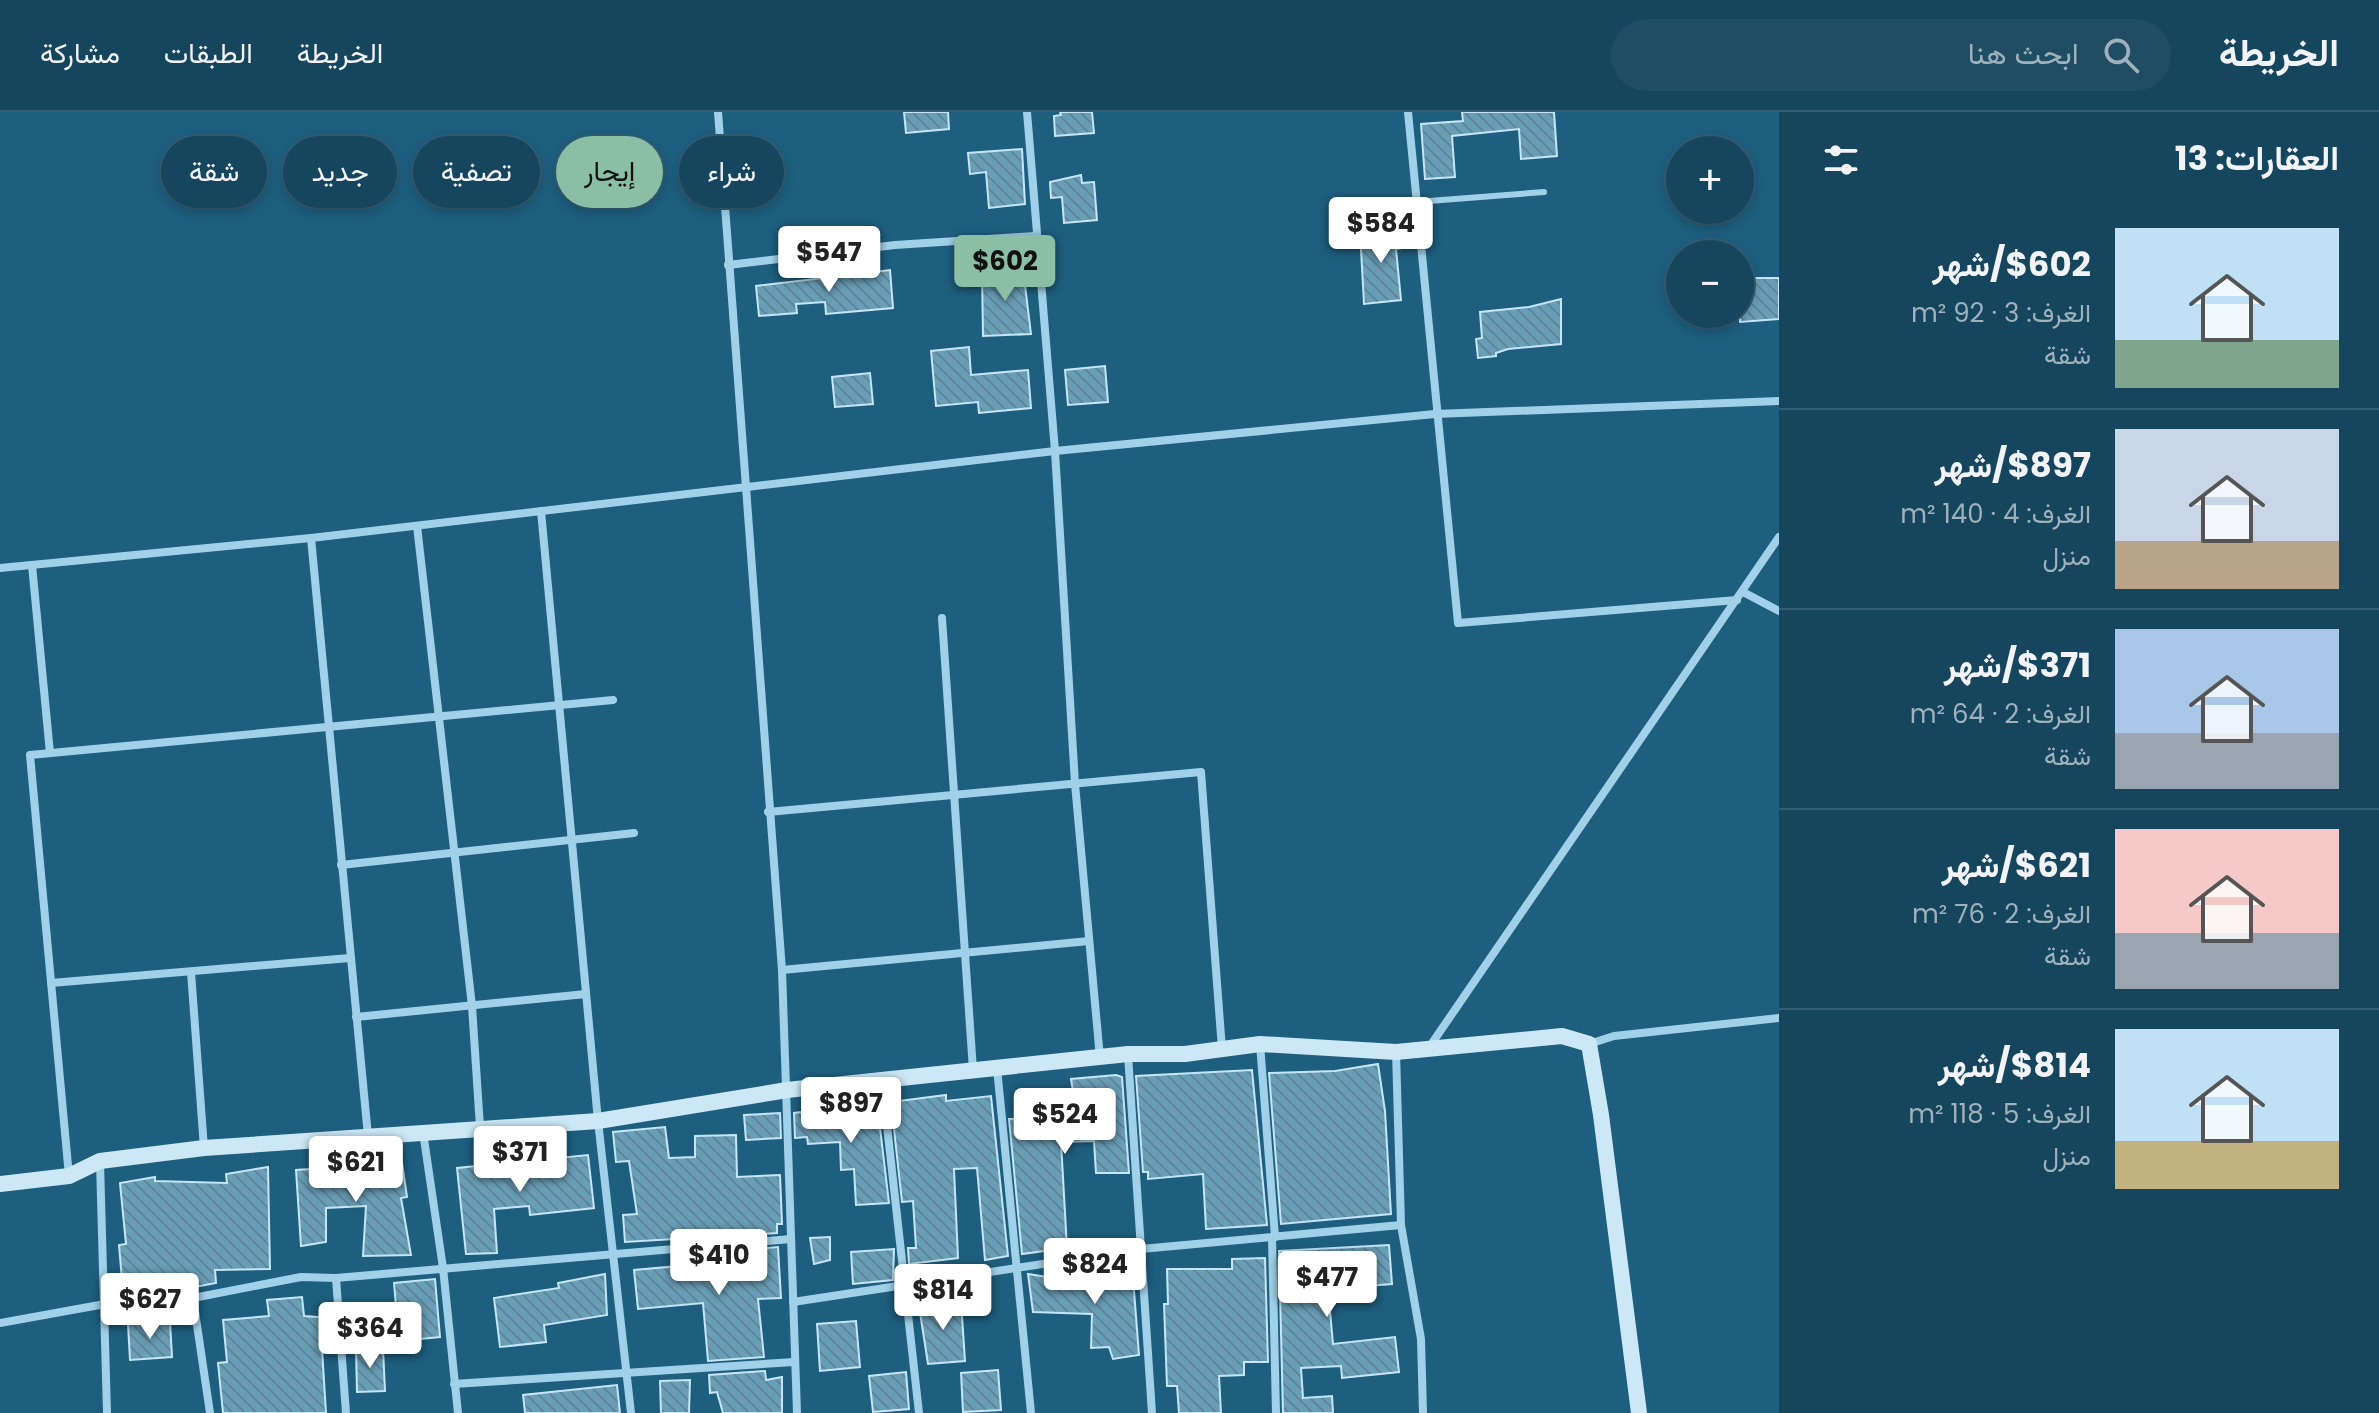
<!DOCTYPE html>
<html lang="ar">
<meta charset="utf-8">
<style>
:root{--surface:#16465e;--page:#1f4d64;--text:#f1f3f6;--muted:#9eb1bc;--line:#355e73;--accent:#8abfa5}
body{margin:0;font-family:Poppins,Vazirmatn,sans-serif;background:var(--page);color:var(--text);direction:rtl;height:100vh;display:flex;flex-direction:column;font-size:30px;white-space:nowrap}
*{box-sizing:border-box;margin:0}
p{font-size:26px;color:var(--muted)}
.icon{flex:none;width:44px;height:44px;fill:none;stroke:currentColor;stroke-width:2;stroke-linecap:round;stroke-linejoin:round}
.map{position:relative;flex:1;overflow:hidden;direction:ltr}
.panel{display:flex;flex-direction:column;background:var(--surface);width:600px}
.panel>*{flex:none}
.banner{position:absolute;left:24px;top:24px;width:760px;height:72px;direction:rtl;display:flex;gap:16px}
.controls{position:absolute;left:1666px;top:24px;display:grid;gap:16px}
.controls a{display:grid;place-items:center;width:88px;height:88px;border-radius:50%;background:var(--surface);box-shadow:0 4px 12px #0003,0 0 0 2px var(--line);font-size:40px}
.price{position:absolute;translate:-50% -68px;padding:0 18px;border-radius:8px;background:#fff;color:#222;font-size:26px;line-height:52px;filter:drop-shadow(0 2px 4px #0008)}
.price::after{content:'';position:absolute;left:50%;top:48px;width:24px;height:18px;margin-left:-12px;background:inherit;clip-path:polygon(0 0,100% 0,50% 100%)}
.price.current{background:var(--accent);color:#111}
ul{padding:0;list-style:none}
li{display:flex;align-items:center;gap:24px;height:200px;padding:0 40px}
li+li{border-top:2px solid var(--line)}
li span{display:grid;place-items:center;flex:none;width:224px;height:160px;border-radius:0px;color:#555}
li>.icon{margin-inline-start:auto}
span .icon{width:96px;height:96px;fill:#fffc;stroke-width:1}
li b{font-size:34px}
h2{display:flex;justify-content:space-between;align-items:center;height:96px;padding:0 40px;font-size:34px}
.chip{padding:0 28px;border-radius:36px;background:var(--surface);box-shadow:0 4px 12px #0003,0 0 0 2px var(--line);font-size:28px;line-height:72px}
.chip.current{background:var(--accent);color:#111}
header{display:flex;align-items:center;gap:48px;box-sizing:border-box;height:112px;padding:0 40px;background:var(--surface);border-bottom:2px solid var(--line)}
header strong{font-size:38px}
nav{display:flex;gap:44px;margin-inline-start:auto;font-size:28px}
.search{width:560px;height:72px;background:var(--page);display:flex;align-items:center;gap:20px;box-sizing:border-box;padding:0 28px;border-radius:44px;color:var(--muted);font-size:30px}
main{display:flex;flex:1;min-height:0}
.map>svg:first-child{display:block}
</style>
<header>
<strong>الخريطة</strong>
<div class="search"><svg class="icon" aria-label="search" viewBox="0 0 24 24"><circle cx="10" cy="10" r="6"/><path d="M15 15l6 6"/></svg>ابحث هنا</div>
<nav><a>الخريطة</a><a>الطبقات</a><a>مشاركة</a></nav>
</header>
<main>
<section class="panel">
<h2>العقارات: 13<svg class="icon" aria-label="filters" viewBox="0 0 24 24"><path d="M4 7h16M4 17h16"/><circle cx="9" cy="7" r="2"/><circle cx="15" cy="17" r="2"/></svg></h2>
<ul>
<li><span style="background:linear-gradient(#bfe0f5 70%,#7fa58c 0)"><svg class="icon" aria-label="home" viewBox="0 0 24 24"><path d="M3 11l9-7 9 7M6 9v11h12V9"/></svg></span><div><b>$602/شهر</b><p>الغرف: 3 · 92 m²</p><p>شقة</p></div></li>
<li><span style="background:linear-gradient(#c9d6e8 70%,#b9a48a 0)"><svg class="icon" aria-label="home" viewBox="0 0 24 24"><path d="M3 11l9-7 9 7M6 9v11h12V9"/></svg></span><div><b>$897/شهر</b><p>الغرف: 4 · 140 m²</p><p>منزل</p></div></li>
<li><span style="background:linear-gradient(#a9c7e8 65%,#9aa5b1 0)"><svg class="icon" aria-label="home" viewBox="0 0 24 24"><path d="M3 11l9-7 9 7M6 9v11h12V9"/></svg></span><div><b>$371/شهر</b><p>الغرف: 2 · 64 m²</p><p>شقة</p></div></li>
<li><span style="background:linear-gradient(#f6c9c9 65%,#9aa5b1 0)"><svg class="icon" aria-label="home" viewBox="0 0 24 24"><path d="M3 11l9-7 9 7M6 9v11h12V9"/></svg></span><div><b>$621/شهر</b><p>الغرف: 2 · 76 m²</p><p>شقة</p></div></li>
<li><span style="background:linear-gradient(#bfe0f5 70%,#c2b280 0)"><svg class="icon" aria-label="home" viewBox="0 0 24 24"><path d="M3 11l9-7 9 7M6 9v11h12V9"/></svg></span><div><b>$814/شهر</b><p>الغرف: 5 · 118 m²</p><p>منزل</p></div></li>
</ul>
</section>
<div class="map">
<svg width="1779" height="1301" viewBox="0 0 1779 1301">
<defs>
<pattern id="building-back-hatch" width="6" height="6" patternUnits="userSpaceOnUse" patternTransform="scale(2)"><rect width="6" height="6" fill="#699eb7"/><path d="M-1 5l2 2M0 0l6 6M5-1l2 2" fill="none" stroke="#608597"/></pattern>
</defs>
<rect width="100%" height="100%" fill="#1e5e7e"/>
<!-- building -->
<g fill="url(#building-back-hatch)" stroke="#c5e6f6" stroke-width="2">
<polygon points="904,0 948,0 949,17 906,21"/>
<polygon points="1060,0 1092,0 1094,21 1055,24 1054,4 1061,3"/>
<polygon points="1462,0 1554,0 1557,44 1521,47 1519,17 1452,24 1455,65 1425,67 1421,12 1463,9"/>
<polygon points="1022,37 1025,92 989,96 986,60 970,62 968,41"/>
<polygon points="1081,63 1082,71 1094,70 1097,108 1064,111 1062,85 1051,86 1050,70"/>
<polygon points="1401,115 1403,136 1396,137 1401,188 1364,192 1360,119"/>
<polygon points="1023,157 1031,222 983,224 982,159"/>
<polygon points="890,158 893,196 826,202 825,190 796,192 797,201 759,204 756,174"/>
<polygon points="1754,166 1779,166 1779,207 1740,210 1740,167"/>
<polygon points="1561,187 1561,232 1508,237 1496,241 1496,244 1478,246 1476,227 1482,226 1480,200 1529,195"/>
<polygon points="969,235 971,263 1028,258 1031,296 979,301 978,290 936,294 931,239"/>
<polygon points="1105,254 1108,290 1068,293 1065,258"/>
<polygon points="870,261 873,292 835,295 832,265"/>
<polygon points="1378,952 1385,999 1391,1102 1281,1112 1269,961 1335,959"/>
<polygon points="1252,958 1267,1113 1206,1117 1203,1062 1148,1067 1148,1060 1143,1060 1136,964"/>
<polygon points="1116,963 1122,965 1129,1061 1096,1061 1094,1029 1061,1030 1067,1136 1022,1142 1009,1007 1063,1005 1063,988 1074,986 1071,967"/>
<polygon points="946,983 946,989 991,984 1008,1144 985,1148 977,1056 954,1057 958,1146 909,1152 908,1136 916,1136 913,1089 902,1090 891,990"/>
<polygon points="877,991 889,1091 856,1093 854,1057 841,1058 840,1030 808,1032 807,1025 795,1026 794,1001"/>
<polygon points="780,1001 781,1026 746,1028 744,1003"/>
<polygon points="665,1015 669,1046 695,1045 695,1024 736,1023 737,1065 780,1063 782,1112 777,1112 777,1121 625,1130 623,1103 637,1102 629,1049 616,1050 613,1020"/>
<polygon points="588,1043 594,1096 530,1103 529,1094 494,1097 497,1141 466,1142 457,1056"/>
<polygon points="402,1051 407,1085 401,1086 411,1143 363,1144 366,1094 326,1096 326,1130 301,1134 296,1058"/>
<polygon points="268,1055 270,1157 215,1158 216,1171 169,1180 169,1175 123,1180 119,1133 126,1132 120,1071 155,1065 155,1069 227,1071 226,1062"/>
<polygon points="830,1125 830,1148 814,1152 810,1126"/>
<polygon points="1389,1133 1392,1172 1328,1177 1333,1232 1395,1225 1399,1260 1342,1266 1341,1254 1301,1256 1303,1286 1332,1284 1333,1301 1283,1301 1279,1139"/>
<polygon points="778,1135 781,1186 758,1187 764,1245 708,1249 703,1191 638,1197 634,1158 701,1152 700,1142"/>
<polygon points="894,1137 893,1168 853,1172 851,1140"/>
<polygon points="1265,1146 1268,1250 1244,1250 1244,1263 1219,1264 1221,1301 1179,1301 1177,1274 1167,1274 1164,1192 1168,1192 1167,1157 1232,1157 1232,1147"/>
<polygon points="1132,1153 1139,1243 1113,1247 1109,1235 1091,1236 1092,1202 1033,1200 1028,1162 1086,1171 1084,1160"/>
<polygon points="605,1162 607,1203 544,1213 546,1230 500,1235 494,1186 559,1176 558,1171"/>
<polygon points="435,1167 440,1225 399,1229 394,1171"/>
<polygon points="302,1185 304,1204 332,1206 334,1237 322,1237 326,1301 223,1301 218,1251 227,1250 223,1208 269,1204 267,1188"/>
<polygon points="961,1189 965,1249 928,1252 919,1194"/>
<polygon points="856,1209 860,1255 820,1259 817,1212"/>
<polygon points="170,1210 172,1245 130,1248 128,1212"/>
<polygon points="356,1236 383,1236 385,1279 357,1280"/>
<polygon points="998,1258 1001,1298 963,1300 961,1261"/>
<polygon points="765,1259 766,1268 782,1265 782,1301 723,1301 717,1280 710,1281 709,1263"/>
<polygon points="906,1260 909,1297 873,1300 869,1264"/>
<polygon points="690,1268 689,1301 661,1301 660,1269"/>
<polygon points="617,1273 620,1301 525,1301 523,1283"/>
</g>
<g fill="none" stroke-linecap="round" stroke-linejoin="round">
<!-- lane -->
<polyline stroke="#a1d1e8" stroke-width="6" points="1416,90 1544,80"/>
<!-- street -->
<g stroke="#a1d1e8" stroke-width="8">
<polyline points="718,0 782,858 797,1301"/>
<polyline points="1027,0 1055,339 1075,672 1100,946"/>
<polyline points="1408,0 1458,511 1737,488"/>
<polyline points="728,153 895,133 1035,124"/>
<polyline points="541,399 598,1009 631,1301"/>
<polyline points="417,414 472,894 480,1015"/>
<polyline points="311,426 368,1024"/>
<polyline points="32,453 50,641"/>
<polyline points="0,456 311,426 1055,339 1435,302 1779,289"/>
<polyline points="1743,480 1779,499"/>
<polyline points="942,506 973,958"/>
<polyline points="768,700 1201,660 1222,937"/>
<polyline points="341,753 634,721"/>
<polyline points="782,858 1089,829"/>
<polyline points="191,860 204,1036"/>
<polyline points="51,871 350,846"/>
<polyline points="356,905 586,882"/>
<polyline points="1260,932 1275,1125"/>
<polyline points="1589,932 1614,924 1779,906"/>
<polyline points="1428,937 1779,425"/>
<polyline points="1396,940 1401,1113 1421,1227 1423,1301"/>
<polyline points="1128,943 1152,1301"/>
<polyline points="997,956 1031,1301"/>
<polyline points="882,969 919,1301"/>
<polyline points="423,1020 443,1156 458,1301"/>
<polyline points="100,1050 107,1301"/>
<polyline points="69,1064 30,643 613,588"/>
<polyline points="1272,1126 1276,1301"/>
<polyline points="336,1166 346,1301"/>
<polyline points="193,1186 210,1301"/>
<polyline points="793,1190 1141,1137 1401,1113"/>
<polyline points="0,1211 105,1192 193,1186 301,1165 336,1166 791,1127"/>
<polyline points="454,1272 794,1250"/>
</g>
<!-- secondary -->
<polyline stroke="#cce8f6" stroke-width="16" points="0,1072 69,1064 100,1049 204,1036 598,1009 787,978 1128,942 1185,942 1260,932 1396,940 1562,924 1589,932 1601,1003 1639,1301"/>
</g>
</svg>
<div class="controls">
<a>+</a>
<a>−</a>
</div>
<b class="price" style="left:1381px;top:153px">$584</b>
<b class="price" style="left:829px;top:182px">$547</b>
<b class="price current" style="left:1005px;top:191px">$602</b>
<b class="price" style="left:851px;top:1033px">$897</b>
<b class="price" style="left:1065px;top:1044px">$524</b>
<b class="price" style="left:520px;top:1082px">$371</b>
<b class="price" style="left:356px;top:1092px">$621</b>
<b class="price" style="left:719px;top:1185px">$410</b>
<b class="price" style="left:1095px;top:1194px">$824</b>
<b class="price" style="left:1327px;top:1207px">$477</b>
<b class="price" style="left:943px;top:1220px">$814</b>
<b class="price" style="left:150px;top:1229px">$627</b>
<b class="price" style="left:370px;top:1258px">$364</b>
<div class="banner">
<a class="chip">شراء</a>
<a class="chip current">إيجار</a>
<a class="chip">تصفية</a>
<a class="chip">جديد</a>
<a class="chip">شقة</a>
</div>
</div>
</main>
